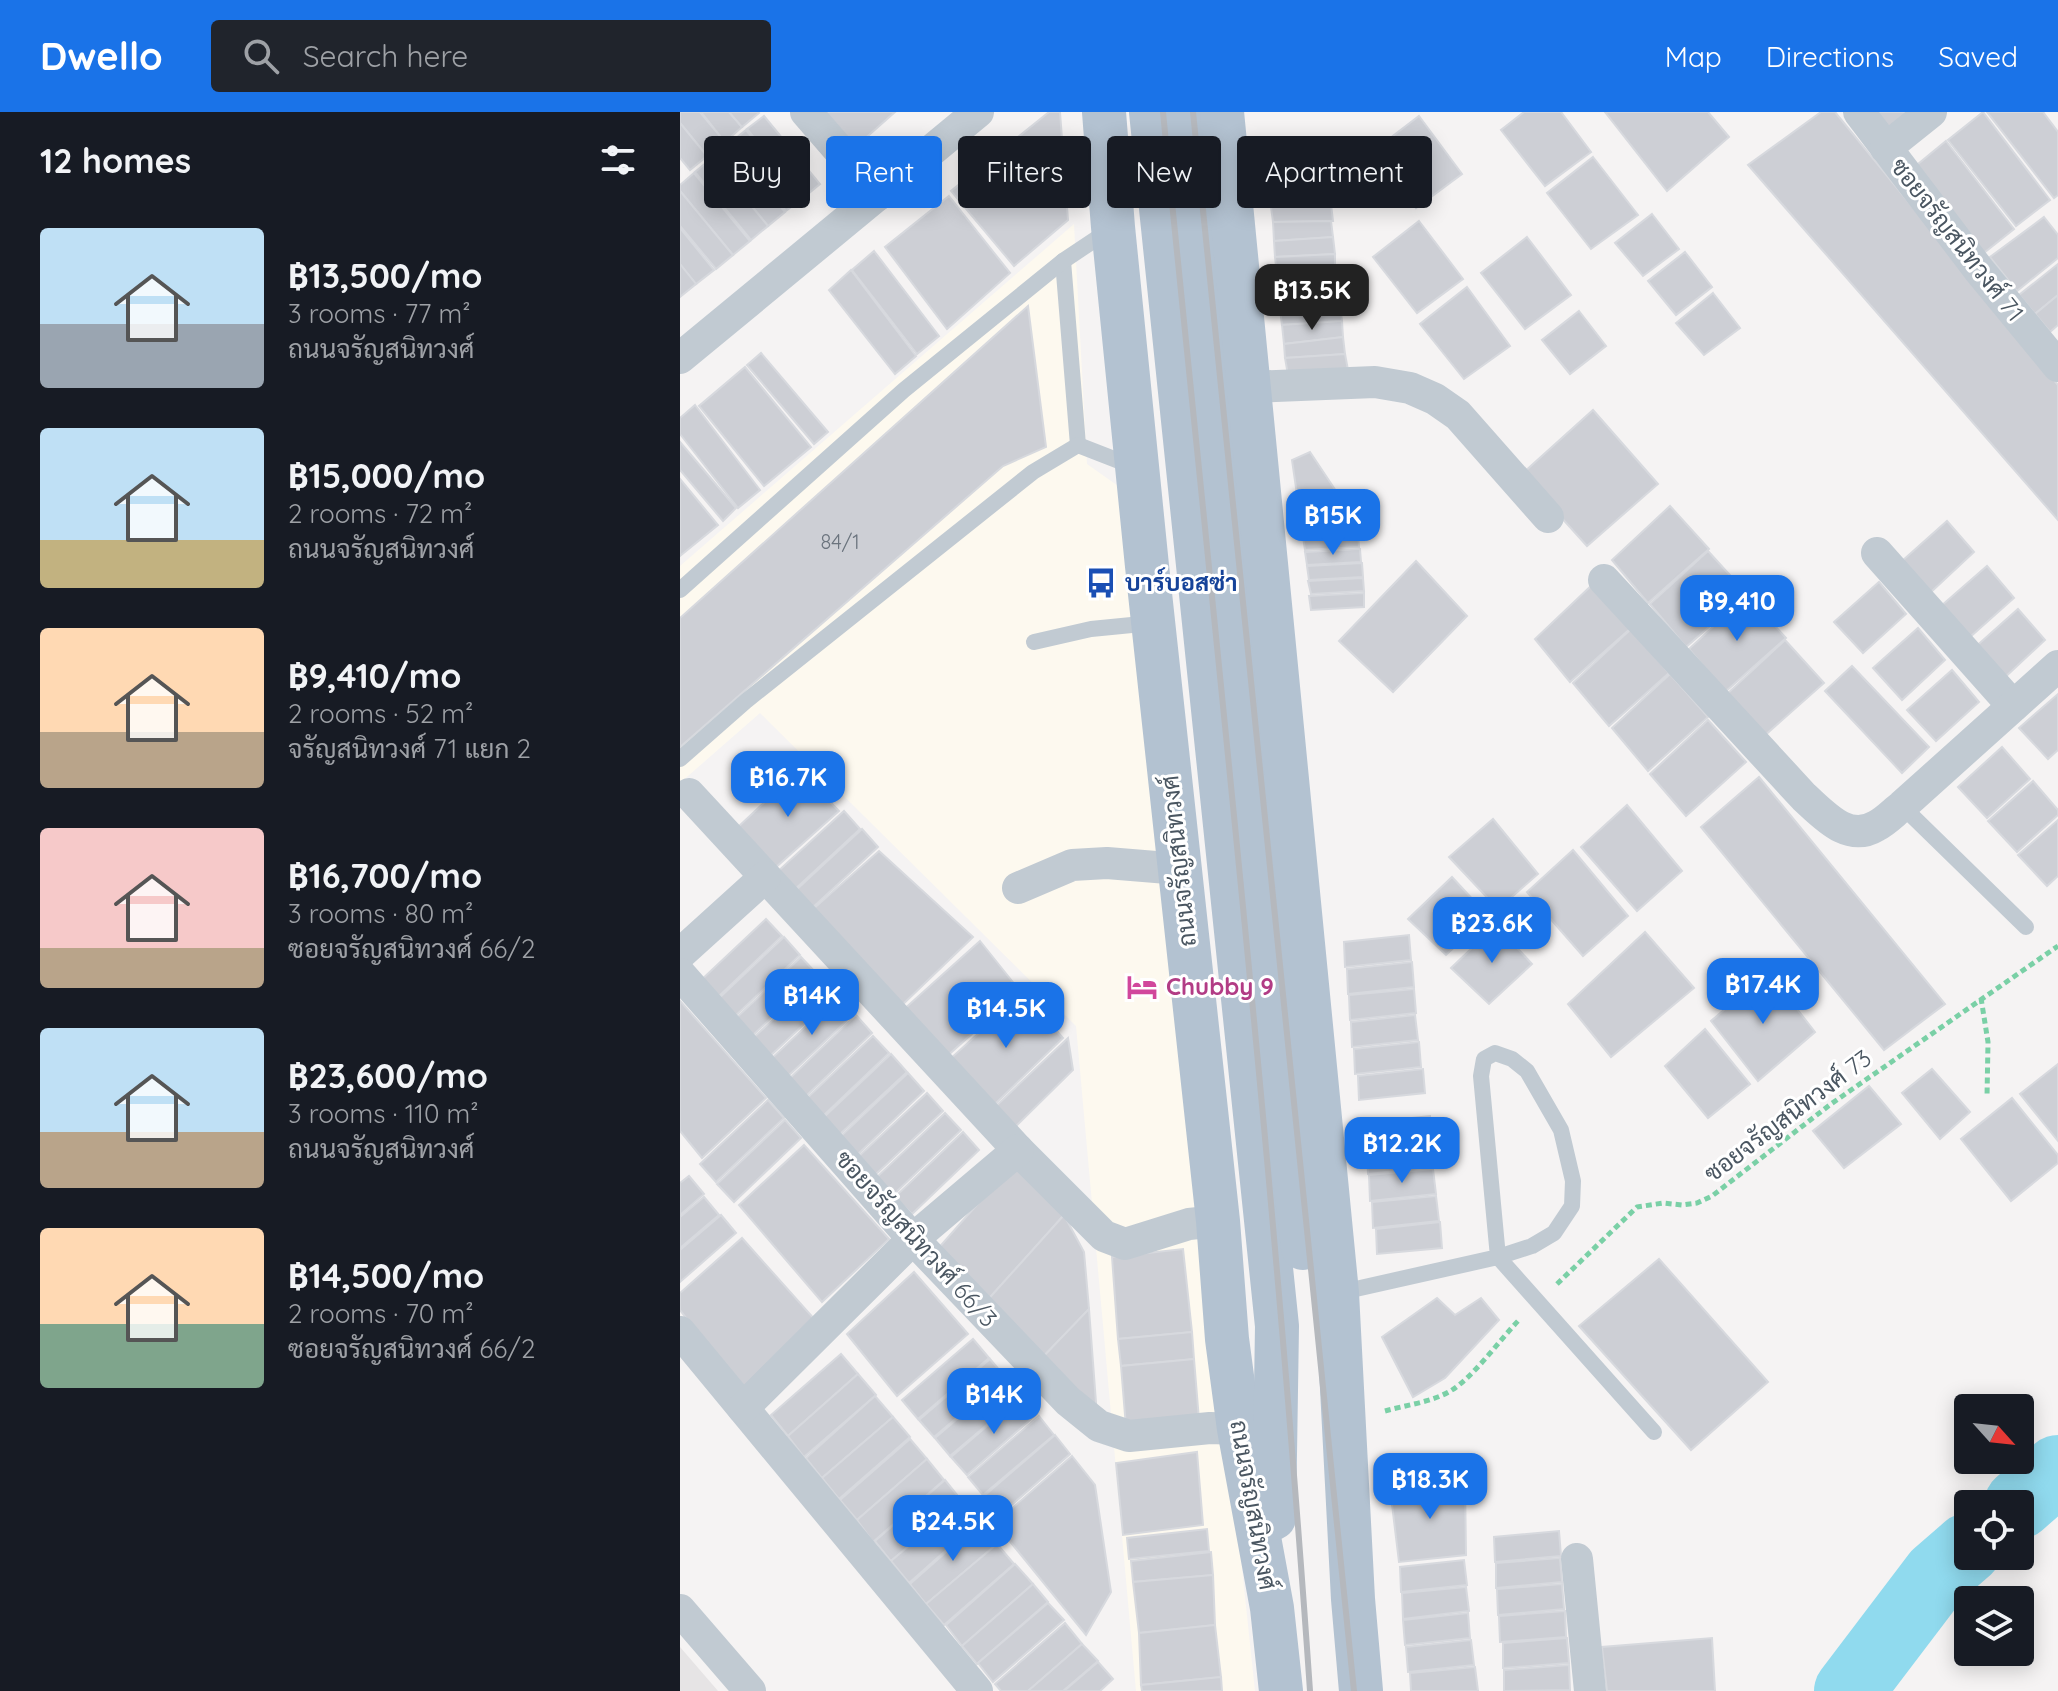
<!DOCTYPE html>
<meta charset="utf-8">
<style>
:root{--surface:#171b24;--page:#20242c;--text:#f1f3f6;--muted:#9ea1a6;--accent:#1a73e8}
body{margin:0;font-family:Quicksand,Sarabun,sans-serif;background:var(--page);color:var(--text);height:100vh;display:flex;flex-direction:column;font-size:30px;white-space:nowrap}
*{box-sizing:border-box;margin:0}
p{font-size:26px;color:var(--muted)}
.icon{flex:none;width:44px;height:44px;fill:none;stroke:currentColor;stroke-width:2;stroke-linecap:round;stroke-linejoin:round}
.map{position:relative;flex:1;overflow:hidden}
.sheet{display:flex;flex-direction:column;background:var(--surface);width:680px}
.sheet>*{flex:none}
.guide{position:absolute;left:24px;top:24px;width:760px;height:72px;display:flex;gap:16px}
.needle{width:52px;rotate:117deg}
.fabs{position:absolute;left:1274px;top:1282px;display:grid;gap:16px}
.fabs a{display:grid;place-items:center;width:80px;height:80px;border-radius:8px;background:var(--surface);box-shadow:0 4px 20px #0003;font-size:40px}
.price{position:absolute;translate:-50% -68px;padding:0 18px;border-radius:16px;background:var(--accent);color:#fff;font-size:26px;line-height:52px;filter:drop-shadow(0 2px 4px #0008)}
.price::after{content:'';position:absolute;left:50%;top:48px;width:24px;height:18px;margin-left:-12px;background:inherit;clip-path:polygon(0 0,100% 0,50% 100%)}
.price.active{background:#222;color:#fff}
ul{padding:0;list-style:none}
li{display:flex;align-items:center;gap:24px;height:200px;padding:0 40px}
li span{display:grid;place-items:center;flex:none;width:224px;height:160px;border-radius:8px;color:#555}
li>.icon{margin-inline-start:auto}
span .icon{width:96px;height:96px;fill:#fffc;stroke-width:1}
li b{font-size:34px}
h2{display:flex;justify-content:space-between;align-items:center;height:96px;padding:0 40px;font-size:34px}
.pill{padding:0 28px;border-radius:8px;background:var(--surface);box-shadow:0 4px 20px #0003;font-size:28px;line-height:72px}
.pill.active{background:var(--accent);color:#fff}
header{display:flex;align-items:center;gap:48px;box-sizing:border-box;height:112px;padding:0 40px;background:var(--accent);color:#fff}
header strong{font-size:38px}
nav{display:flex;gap:44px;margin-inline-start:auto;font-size:28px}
.search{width:560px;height:72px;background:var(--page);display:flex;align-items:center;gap:20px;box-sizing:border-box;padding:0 28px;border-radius:8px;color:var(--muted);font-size:30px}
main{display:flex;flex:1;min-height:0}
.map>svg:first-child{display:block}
</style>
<header>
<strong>Dwello</strong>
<div class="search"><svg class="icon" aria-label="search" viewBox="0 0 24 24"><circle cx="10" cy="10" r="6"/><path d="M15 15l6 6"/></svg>Search here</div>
<nav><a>Map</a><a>Directions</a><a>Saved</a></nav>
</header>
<main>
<section class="sheet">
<h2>12 homes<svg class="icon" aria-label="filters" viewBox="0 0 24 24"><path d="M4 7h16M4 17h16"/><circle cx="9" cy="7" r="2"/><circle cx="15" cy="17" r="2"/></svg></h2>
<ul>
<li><span style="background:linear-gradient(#bfe0f5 60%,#9aa5b1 0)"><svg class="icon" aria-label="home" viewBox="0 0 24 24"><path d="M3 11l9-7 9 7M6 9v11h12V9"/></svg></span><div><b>฿13,500/mo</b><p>3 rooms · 77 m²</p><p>ถนนจรัญสนิทวงศ์</p></div></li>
<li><span style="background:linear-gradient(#bfe0f5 70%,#c2b280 0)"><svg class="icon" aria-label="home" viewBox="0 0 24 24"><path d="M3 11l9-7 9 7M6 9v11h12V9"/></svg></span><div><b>฿15,000/mo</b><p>2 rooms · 72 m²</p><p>ถนนจรัญสนิทวงศ์</p></div></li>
<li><span style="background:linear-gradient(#ffd9b3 65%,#b9a48a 0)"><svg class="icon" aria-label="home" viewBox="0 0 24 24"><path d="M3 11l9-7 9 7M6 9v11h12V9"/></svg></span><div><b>฿9,410/mo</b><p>2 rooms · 52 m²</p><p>จรัญสนิทวงศ์ 71 แยก 2</p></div></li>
<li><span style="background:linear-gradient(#f6c9c9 75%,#b9a48a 0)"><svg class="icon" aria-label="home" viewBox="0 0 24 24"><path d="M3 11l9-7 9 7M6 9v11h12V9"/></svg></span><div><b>฿16,700/mo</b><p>3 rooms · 80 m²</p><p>ซอยจรัญสนิทวงศ์ 66/2</p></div></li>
<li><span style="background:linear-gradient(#bfe0f5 65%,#b9a48a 0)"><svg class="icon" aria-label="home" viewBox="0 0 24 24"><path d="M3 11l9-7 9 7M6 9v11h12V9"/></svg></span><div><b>฿23,600/mo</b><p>3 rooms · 110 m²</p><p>ถนนจรัญสนิทวงศ์</p></div></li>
<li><span style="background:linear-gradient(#ffd9b3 60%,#7fa58c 0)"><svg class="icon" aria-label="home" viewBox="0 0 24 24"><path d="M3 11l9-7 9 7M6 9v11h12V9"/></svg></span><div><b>฿14,500/mo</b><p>2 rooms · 70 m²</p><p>ซอยจรัญสนิทวงศ์ 66/2</p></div></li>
</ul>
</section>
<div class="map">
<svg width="1378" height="1579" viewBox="0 0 1378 1579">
<rect width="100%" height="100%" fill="#f5f3f3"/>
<!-- commercial -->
<polygon fill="#fdf9ef" points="394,112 407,352 448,381 575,1579 456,1579 396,914 80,601 0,671 0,454"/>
<!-- education -->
<polygon fill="#e6e4e5" points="0,1535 38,1579 0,1579"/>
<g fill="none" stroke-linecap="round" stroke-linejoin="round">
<!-- river -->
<g stroke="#90daee" stroke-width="70">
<polyline points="1339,1392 1378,1358"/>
<polyline points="1169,1579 1257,1463 1288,1436"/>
</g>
</g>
<!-- building -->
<g fill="#cdcfd5" stroke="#d7d9de" stroke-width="2">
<polygon points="0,0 20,0 45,30 27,44 0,11"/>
<polygon points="21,0 49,0 62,15 45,30"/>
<polygon points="49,0 78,0 79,1 62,15"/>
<polygon points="139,0 215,0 173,37"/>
<polygon points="369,0 380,0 388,108 334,154 271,79"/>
<polygon points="844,0 881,0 911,40 865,74 821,18"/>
<polygon points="925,0 1028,0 1049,25 987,79"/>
<polygon points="1141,0 1155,0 1378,273 1378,408 1068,53"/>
<polygon points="1197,0 1230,0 1209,16"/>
<polygon points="1303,0 1370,88 1336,114 1268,28"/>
<polygon points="1307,0 1363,0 1378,20 1378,83 1374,86"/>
<polygon points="84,4 140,72 123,86 67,17"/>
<polygon points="739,4 782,62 736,96 692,40"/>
<polygon points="0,11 27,44 10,58 0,46"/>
<polygon points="66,18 123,86 106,99 49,32"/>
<polygon points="1266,29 1334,117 1300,144 1232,57"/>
<polygon points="49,32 105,100 88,114 32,46"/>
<polygon points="913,45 958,103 911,137 867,81"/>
<polygon points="32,46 88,114 71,128 15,60"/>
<polygon points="648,59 650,75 590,79 589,61"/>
<polygon points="14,61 70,129 53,143 0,79 0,73"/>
<polygon points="650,75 651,92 591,95 590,79"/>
<polygon points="0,79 53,143 36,157 0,114"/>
<polygon points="269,84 330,161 267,217 205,135"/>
<polygon points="651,92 653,109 593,110 591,95"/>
<polygon points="972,102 999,137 963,164 935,131"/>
<polygon points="1364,105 1378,123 1378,146 1337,179 1310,145"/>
<polygon points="651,109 653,125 594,129 593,110"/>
<polygon points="739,109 783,167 737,201 693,145"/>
<polygon points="0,116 34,158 16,172 0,152"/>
<polygon points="653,125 655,142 595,145 594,129"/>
<polygon points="847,125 891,183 845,217 801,161"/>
<polygon points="194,139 259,224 237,242 172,158"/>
<polygon points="1005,140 1032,175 996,203 968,169"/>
<polygon points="655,142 655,159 597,163 595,145"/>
<polygon points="0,152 16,172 0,185"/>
<polygon points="1378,152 1378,183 1355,202 1339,183"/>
<polygon points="171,158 236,244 215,262 149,178"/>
<polygon points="655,159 658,176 599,182 597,163"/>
<polygon points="787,175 830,234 784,267 740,212"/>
<polygon points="658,176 660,192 600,198 599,182"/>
<polygon points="1033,181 1060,216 1024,243 996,211"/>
<polygon points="1378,183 1378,213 1370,220 1355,202"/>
<polygon points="660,192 662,209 602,213 600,198"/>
<polygon points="348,194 366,335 323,354 0,635 0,506"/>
<polygon points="899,199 926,234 890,262 862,228"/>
<polygon points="662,209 663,225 604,232 602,213"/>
<polygon points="663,225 665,242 605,246 604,232"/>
<polygon points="81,241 148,320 134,332 67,253"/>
<polygon points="665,242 668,258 608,263 605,246"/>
<polygon points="65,255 131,335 84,374 19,294"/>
<polygon points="15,293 80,378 58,396 0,322 0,306"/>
<polygon points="913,298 978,372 907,434 842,362"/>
<polygon points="0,330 56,396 43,409 0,358"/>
<polygon points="630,340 678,412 622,417 612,348"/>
<polygon points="0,367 38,413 0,444"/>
<polygon points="990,394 1029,437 968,491 932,448"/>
<polygon points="1267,409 1294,440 1251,480 1222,449"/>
<polygon points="678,422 679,435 625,438 623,425"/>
<polygon points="680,437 681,450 627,453 625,440"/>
<polygon points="1028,439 1067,482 1006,535 970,492"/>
<polygon points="736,449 787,504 713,580 659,529"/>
<polygon points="682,451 683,465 629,468 627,454"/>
<polygon points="1307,454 1334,486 1290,525 1261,494"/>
<polygon points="683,466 684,479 631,482 628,469"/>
<polygon points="1199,470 1226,502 1183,541 1154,510"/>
<polygon points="912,473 951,516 890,570 855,527"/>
<polygon points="684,481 684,495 631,498 629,484"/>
<polygon points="1067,483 1106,526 1045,580 1009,537"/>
<polygon points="1338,497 1365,528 1322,568 1293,537"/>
<polygon points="1238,516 1265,548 1222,588 1193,556"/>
<polygon points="951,517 989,561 929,614 893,571"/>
<polygon points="1105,528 1144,571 1083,625 1047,582"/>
<polygon points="1172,554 1249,635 1222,661 1145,579"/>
<polygon points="1272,558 1299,590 1256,629 1227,598"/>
<polygon points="990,562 1028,605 968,659 932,616"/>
<polygon points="1378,582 1378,638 1368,647 1339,616"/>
<polygon points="1028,608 1066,650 1006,704 970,662"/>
<polygon points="1322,635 1350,667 1307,706 1278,675"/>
<polygon points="119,658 159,699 95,756 58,715"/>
<polygon points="1079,665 1265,892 1204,938 1021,715"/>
<polygon points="1353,669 1378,698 1378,703 1337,740 1308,709"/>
<polygon points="947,693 1002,759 957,799 901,735"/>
<polygon points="164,699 180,717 112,780 95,762"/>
<polygon points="813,707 858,762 818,797 769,745"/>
<polygon points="1378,708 1378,764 1367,774 1338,743"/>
<polygon points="182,717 198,735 130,798 114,780"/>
<polygon points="893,738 948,804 903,844 847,780"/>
<polygon points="199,739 293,825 220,895 132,798"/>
<polygon points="772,765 808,804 766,843 728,807"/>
<polygon points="86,807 102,824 35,888 18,871"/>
<polygon points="816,813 852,852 809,892 771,856"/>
<polygon points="965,820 1014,876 931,945 888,892"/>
<polygon points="729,823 731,848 665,855 664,830"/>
<polygon points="104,825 120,843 52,907 36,889"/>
<polygon points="300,829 340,879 266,945 222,899"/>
<polygon points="121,845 137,862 70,926 53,909"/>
<polygon points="732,850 734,875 668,882 667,857"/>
<polygon points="1088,860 1135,920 1078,969 1031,909"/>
<polygon points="140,864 156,882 88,946 71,928"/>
<polygon points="734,877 736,901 670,908 669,883"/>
<polygon points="343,881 383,926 312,995 269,948"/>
<polygon points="158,884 174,902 106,966 90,948"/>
<polygon points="0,889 86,986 22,1046 0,1019"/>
<polygon points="176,903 192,921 125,985 108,968"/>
<polygon points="735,903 738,928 672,935 671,910"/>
<polygon points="1025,917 1070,972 1028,1006 985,954"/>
<polygon points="193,924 209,941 142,1005 125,988"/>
<polygon points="388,926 393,958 334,1016 314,996"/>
<polygon points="739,930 741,955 675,962 674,937"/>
<polygon points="211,942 227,960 159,1023 143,1006"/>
<polygon points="1378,952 1378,1029 1340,982"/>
<polygon points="743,957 745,981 679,988 678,964"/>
<polygon points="1252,957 1290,1000 1260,1027 1222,981"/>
<polygon points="228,961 244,979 177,1043 160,1025"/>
<polygon points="1189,974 1221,1012 1164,1056 1133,1019"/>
<polygon points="247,981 263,999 195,1063 178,1045"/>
<polygon points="1332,986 1378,1043 1378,1051 1331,1089 1281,1027"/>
<polygon points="88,988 104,1006 36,1070 20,1052"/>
<polygon points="265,1001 281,1018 213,1083 197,1065"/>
<polygon points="750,1004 752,1029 686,1036 685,1011"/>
<polygon points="105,1008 121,1026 54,1090 37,1072"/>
<polygon points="283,1020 299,1038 232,1102 215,1085"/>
<polygon points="752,1030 753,1055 688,1062 687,1037"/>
<polygon points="124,1033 209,1127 142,1190 59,1093"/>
<polygon points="333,1052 384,1103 304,1192 255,1140"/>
<polygon points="753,1057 756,1082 690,1089 689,1063"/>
<polygon points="9,1064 24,1082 0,1103 0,1071"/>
<polygon points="756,1084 759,1109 693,1116 692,1090"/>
<polygon points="24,1085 39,1103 0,1136 0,1105"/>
<polygon points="41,1103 56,1121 0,1170 0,1138"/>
<polygon points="384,1103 404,1140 409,1197 359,1249 304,1192"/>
<polygon points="760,1110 762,1136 697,1142 696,1117"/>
<polygon points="62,1126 136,1209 63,1280 0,1198 0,1181"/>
<polygon points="503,1137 512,1220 438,1227 432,1145"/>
<polygon points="979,1147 1088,1270 1011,1338 899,1214"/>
<polygon points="234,1160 288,1222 217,1284 167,1222"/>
<polygon points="757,1186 775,1203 801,1186 819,1208 765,1266 733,1285 702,1225"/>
<polygon points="409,1197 417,1304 359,1249"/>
<polygon points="512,1220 514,1247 441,1254 438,1227"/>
<polygon points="293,1227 309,1246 238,1307 222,1288"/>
<polygon points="161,1242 178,1262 108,1324 91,1303"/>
<polygon points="310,1247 325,1265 254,1325 239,1308"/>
<polygon points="514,1247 519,1308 446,1315 441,1254"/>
<polygon points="178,1262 196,1283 124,1345 108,1324"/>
<polygon points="326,1265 341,1284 270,1344 255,1326"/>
<polygon points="195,1284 213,1305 142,1366 126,1346"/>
<polygon points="342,1284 357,1302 287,1363 271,1345"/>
<polygon points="359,1304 374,1323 303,1383 288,1365"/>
<polygon points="213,1305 230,1325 159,1387 142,1366"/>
<polygon points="375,1323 390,1342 320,1403 304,1384"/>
<polygon points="230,1327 247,1347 177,1408 160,1388"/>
<polygon points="517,1340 523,1413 443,1423 436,1351"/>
<polygon points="392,1344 415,1373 431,1480 406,1523 315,1411"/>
<polygon points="247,1347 264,1368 193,1430 177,1408"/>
<polygon points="265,1368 282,1389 211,1449 195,1429"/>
<polygon points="785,1368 786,1443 719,1450 710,1376"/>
<polygon points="282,1389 299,1409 229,1471 211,1449"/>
<polygon points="299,1411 317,1432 246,1492 230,1472"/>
<polygon points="527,1417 529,1439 449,1447 447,1426"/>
<polygon points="879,1419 881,1444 815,1450 814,1425"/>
<polygon points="317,1432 334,1452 264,1513 246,1492"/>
<polygon points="531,1440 533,1463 453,1470 451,1449"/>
<polygon points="880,1446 882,1470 816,1476 816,1451"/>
<polygon points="784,1448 787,1473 721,1480 720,1455"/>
<polygon points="335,1452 353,1472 282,1534 266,1513"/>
<polygon points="533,1463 535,1513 459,1521 453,1470"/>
<polygon points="353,1472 368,1490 297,1552 282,1534"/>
<polygon points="882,1472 884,1497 818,1503 817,1477"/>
<polygon points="786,1475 789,1499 723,1507 722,1481"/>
<polygon points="368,1491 384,1508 313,1570 298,1551"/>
<polygon points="885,1499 886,1525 820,1530 819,1504"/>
<polygon points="788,1501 790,1526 725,1533 723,1508"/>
<polygon points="385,1511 402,1532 348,1579 321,1579 315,1572"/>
<polygon points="535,1513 541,1565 461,1573 459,1521"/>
<polygon points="887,1526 889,1551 823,1556 823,1531"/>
<polygon points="1032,1526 1035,1579 927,1579 922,1535"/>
<polygon points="791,1528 794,1553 728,1560 726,1535"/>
<polygon points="402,1532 418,1549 383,1579 348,1579"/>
<polygon points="418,1550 433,1567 420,1579 384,1579"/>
<polygon points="889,1553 890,1578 824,1579 824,1558"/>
<polygon points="795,1555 798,1579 731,1579 730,1561"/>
<polygon points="541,1565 542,1579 462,1579 461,1573"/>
</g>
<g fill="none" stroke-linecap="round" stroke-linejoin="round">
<!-- path -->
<g stroke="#7ad0a6" stroke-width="5" stroke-dasharray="6 4" stroke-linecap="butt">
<polyline points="1301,886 1308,930 1307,985"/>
<polyline points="877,1172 957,1095 983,1091 1002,1093 1017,1091 1032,1084 1151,992 1378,834"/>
<path d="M705,1299C726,1293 753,1290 772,1278C795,1263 818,1230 838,1209"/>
</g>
<!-- service -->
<g stroke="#c1cad2" stroke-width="16">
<polyline points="383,149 398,333"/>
<polyline points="0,478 224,278 383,149 431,117"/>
<polyline points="354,530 411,517 472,511"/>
<polyline points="0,647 66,589 353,360 398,333 452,354"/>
<polyline points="1222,694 1346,815"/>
<polyline points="658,1181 818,1145 852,1134 874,1121 892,1094 893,1069 881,1018 847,959 832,947 815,941 804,947 801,964 818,1145 974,1320"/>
</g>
<!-- minor -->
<g stroke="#c1cad2" stroke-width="32">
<polyline points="126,0 198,83"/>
<polyline points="1179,0 1299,158 1378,254"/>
<polyline points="1206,36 1251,0"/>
<polyline points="0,246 298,0"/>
<polyline points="569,275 695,270 730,276 755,287 778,303 868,405"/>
<polyline points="1197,441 1333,594"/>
<path d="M924,468L1124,685C1144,703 1168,731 1196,714C1206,709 1214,700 1222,694L1378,554"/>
<polyline points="9,682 338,1038 424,1124 445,1132 509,1112 538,1109"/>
<polyline points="338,776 392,753 427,751 500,757"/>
<polyline points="0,842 85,765"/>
<polyline points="0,862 233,1127 388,1289 419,1314 449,1324 530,1316 559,1317"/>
<polyline points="0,1220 297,1579"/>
<polyline points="63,1296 233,1127 338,1038"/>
<polyline points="897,1447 910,1579"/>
<polyline points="0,1498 70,1579"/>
</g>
<!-- primary -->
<g stroke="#b3c2d1" stroke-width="44">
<polyline points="424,0 433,115 467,454 538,1109 547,1227 559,1317 592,1496 601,1579"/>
<polyline points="471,0 597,1214 594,1406"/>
<polyline points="506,0 612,1043 623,1136"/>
<polyline points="542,0 657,1181 673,1487 681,1579"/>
</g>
<!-- rail -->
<g stroke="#b5b8bd" stroke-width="6">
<path d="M483,0C535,526 594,1052 630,1579"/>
<polyline points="513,0 674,1579"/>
</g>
</g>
<!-- icons -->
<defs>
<g id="bus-bare" transform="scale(2.4)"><path d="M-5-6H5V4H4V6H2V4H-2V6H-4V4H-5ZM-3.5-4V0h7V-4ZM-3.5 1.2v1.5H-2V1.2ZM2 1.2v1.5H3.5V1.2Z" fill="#1a4fb4" stroke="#fff" stroke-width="2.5" paint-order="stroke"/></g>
<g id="hotel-bare" transform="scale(2.4)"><path d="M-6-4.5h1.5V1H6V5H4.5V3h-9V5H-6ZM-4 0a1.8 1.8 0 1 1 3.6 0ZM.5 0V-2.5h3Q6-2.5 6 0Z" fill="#d1479c" stroke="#fff" stroke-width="2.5" paint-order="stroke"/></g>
</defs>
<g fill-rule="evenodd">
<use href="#bus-bare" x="421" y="471"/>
<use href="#hotel-bare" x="462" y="875"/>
</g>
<g text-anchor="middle" stroke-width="6" stroke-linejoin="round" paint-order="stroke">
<!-- number labels -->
<g font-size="20" fill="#6b747e">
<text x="160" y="437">84/1</text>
</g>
<!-- street labels -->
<g font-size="24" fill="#4a5661" stroke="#fff">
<text transform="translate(1277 128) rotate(52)" y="8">ซอยจรัญสนิทวงศ์ 71</text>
<text transform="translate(499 749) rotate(-96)" y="8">ถนนจรัญสนิทวงศ์</text>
<text transform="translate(1108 1004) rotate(-37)" y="8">ซอยจรัญสนิทวงศ์ 73</text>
<text transform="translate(236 1127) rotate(48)" y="8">ซอยจรัญสนิทวงศ์ 66/3</text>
<text transform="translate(573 1393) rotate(80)" y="8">ถนนจรัญสนิทวงศ์</text>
</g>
<!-- transit labels -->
<g font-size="24" font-weight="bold" fill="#164399" stroke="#fff" text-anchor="start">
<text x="445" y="479">บาร์บอสซ่า</text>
</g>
<!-- hotel labels -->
<g font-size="24" font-weight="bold" fill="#b23c85" stroke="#fff" text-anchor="start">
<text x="486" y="883">Chubby 9</text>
</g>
</g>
</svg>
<div class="fabs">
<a><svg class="needle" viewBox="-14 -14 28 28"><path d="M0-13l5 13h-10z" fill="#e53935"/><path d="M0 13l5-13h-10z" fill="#9ea1a6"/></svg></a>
<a><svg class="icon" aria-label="locate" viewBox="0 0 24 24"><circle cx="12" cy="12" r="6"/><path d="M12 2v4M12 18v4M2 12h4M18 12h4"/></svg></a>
<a><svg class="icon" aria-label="layers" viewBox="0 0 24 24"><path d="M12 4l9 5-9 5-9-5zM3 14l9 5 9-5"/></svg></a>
</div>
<b class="price active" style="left:632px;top:220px">฿13.5K</b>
<b class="price" style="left:653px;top:445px">฿15K</b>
<b class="price" style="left:1057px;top:531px">฿9,410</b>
<b class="price" style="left:108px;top:707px">฿16.7K</b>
<b class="price" style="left:812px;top:853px">฿23.6K</b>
<b class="price" style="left:1083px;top:914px">฿17.4K</b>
<b class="price" style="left:132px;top:925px">฿14K</b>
<b class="price" style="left:326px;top:938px">฿14.5K</b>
<b class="price" style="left:722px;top:1073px">฿12.2K</b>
<b class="price" style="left:314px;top:1324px">฿14K</b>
<b class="price" style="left:750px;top:1409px">฿18.3K</b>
<b class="price" style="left:273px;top:1451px">฿24.5K</b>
<div class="guide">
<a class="pill">Buy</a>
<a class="pill active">Rent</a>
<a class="pill">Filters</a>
<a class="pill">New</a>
<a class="pill">Apartment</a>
</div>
</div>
</main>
